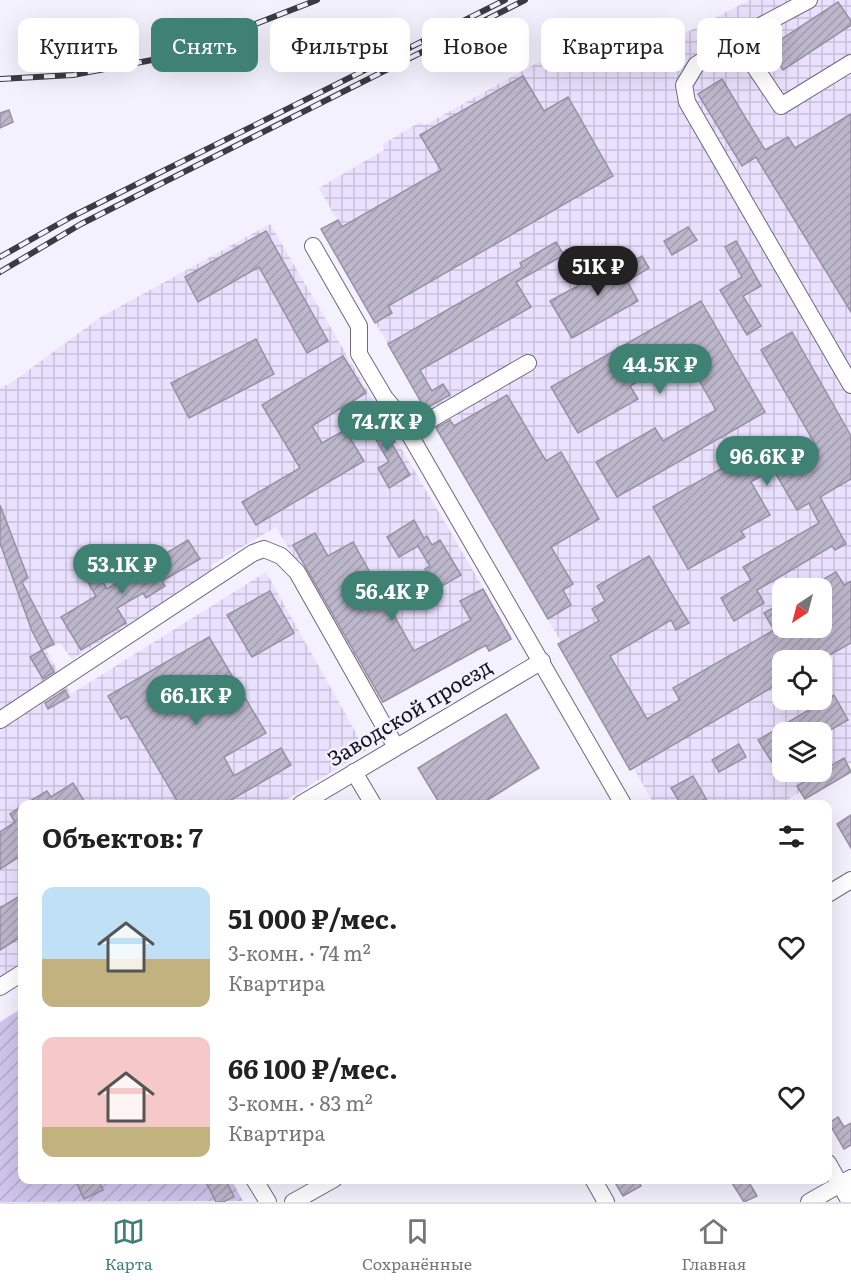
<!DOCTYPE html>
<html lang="ru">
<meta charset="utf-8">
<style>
:root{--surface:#fff;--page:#f2f2f2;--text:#222;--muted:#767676;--line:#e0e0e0;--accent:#3f8274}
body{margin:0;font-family:Literata,serif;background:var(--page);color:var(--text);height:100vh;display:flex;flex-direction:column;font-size:22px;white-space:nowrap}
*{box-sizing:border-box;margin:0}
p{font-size:20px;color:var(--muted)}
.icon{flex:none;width:33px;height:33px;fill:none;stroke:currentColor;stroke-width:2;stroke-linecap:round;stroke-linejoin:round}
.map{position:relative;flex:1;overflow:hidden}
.details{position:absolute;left:18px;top:800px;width:814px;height:384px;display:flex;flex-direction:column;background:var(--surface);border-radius:12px;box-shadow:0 6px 24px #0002}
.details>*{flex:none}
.banner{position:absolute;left:18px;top:18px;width:816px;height:54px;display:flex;gap:12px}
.needle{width:39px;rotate:216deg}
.buttons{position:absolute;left:772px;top:578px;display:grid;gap:12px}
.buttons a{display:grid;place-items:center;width:60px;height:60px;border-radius:12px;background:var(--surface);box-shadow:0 6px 24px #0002;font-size:30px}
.price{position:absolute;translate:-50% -51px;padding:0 14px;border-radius:21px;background:var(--accent);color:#fff;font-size:20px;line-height:39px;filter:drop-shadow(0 2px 3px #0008)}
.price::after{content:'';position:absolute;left:50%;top:36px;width:18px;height:14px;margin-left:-9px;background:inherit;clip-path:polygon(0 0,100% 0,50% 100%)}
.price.active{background:#222;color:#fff}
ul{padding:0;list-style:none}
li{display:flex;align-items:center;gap:18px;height:150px;padding:0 24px}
li span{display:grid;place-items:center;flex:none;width:168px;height:120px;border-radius:12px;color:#555}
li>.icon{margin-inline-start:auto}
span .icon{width:72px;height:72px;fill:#fffc;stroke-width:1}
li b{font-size:26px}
h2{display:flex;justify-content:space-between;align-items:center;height:72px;padding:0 24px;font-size:26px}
.tag{padding:0 21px;border-radius:12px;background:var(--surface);box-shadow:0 6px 24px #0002;font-size:21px;line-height:54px}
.tag.active{background:var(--accent);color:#fff}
.tabs{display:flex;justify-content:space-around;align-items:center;height:84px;border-top:2px solid var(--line);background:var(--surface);font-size:16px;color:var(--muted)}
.tabs a{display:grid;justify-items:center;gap:3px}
.tabs .active{color:var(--accent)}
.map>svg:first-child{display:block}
</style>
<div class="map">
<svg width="851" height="1202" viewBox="0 0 851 1202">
<defs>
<pattern id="industrial-grid" width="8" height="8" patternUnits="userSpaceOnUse" patternTransform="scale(1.5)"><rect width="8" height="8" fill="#eae1fe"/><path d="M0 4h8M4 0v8" fill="none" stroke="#c8c0d9"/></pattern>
<pattern id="garden-furrows" width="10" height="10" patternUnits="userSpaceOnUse" patternTransform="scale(1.5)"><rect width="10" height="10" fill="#d0c4ed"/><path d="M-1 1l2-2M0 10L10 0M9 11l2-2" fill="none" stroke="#b2a8cb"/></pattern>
<pattern id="building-hatch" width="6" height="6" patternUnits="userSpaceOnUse" patternTransform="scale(1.5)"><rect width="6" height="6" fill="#bdb7cc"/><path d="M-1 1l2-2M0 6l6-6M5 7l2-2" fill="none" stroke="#a29caf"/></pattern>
</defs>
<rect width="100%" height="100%" fill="#f4f1fe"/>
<!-- industrial -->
<g fill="url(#industrial-grid)" fill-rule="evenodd">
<path d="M750,0H851V763L848,765L851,772L805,799L800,792L780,804H654L634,769L630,770L558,644L561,642L321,229L337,220L319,188L384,150L383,144L420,122L425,125L614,20L636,58ZM783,588H822V627H783ZM783,660H822V699H783ZM783,732H822V771H783Z"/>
<polygon points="270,224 513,639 489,652 485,647 379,705 276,527 211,565 214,574 72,659 60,643 46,650 71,694 266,572 366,751 279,804 22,804 22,962 0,976 0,388 11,383 101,317"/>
</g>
<!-- garden -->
<polygon fill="url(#garden-furrows)" points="22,1008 22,1179 231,1179 243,1201 0,1202 0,1022"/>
<!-- building -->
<g fill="url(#building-hatch)" stroke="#9791a5" stroke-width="1.5">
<polygon points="838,2 851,21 851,25 783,70 768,48"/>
<polygon points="523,76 544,111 568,97 613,176 388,306 392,313 375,323 321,229 338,220 342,227 441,170 420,135"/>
<polygon points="722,79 765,150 788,137 795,148 851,114 851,312 756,157 742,166 698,94"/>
<polygon points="9,110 13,122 0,128 0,113"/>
<polygon points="688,227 697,240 672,255 664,241"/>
<polygon points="266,231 328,341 307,353 259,267 198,302 185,277"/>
<polygon points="736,241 761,286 743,296 761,326 747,335 720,290 742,277 725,247"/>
<polygon points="556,242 564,255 516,282 531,307 420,370 432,391 443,384 450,395 425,409 388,344 522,267 520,263"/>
<polygon points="642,256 649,268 627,281 638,301 572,338 550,301 585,282 582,276 593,270 596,275 618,263 621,268"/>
<polygon points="701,301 765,412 617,497 596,462 655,428 663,441 716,410 696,375 705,370 693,350 630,386 638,399 578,433 551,387"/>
<polygon points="792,332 851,436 851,479 820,497 846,544 835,550 832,546 757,590 764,603 734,621 721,598 751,580 743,567 819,523 809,503 797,510 773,469 751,482 770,515 741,531 745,537 688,569 653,507 778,437 794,465 819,451 761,350"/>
<polygon points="256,339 274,374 189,418 171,383"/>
<polygon points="343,356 366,393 312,426 322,443 345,430 364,461 256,525 242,502 300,468 262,405"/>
<polygon points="507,395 546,461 561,452 599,519 551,547 573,584 563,590 571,605 548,619 436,428 450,420 454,426"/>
<polygon points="376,411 395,442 392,444 410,475 389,488 378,468 389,462 364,419"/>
<polygon points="0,505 28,578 22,582 54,644 42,650 32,631 0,543"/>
<polygon points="414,520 424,538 427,536 432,545 440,540 461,575 423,597 416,585 429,577 425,569 430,566 418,546 399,557 387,537"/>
<polygon points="315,533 328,556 353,542 414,651 471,620 460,601 483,589 511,639 489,651 486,645 383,702 293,545"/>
<polygon points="188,540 200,559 162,581 165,586 146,598 143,593 117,608 126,623 81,650 61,617 96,596 82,572 93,565 107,589"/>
<polygon points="649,556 689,623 676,630 671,620 610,656 647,719 680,700 673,688 774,630 764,613 783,602 783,627 822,627 822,588 808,588 836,572 844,585 851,581 851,643 821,660 783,660 783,681 630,770 558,644 599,621 592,609 605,601 597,586"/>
<polygon points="270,591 294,633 252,657 227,615"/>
<polygon points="209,637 266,733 224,757 234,776 281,748 291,765 224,804 179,804 127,716 121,719 108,696"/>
<polygon points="42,650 54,672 43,679 30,657"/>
<polygon points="65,690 69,697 48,709 45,703"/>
<polygon points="834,695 848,720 827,732 783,732 783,758 773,764 758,740"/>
<polygon points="506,714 539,768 481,804 440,804 418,768"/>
<polygon points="739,744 746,757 719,772 712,760"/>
<polygon points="844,758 851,772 805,799 797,786"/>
<polygon points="693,776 709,804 681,804 671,788"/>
<polygon points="73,783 86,804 25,804 47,791 51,797"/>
<polygon points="22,806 22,855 0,869 0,832 15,822 10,814"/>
<polygon points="851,815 851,848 837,824"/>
<polygon points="18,897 22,904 22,936 0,950 0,908"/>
<polygon points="838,1117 844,1127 851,1123 851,1145 844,1149 829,1123"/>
<polygon points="75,1179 98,1179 103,1190 84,1199"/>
<polygon points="216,1179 225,1179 234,1197 223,1202 216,1202 207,1184"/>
<polygon points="613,1179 637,1179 641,1186 623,1196"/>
<polygon points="740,1179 747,1179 757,1196 744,1202 732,1183"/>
</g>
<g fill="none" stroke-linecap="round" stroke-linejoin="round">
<!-- minor casing -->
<g stroke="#6f697c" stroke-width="18">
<g id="minor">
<polyline points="809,0 736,39 696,65 684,85 687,102 851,385"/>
<polyline points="736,39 781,106 851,63"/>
<polyline points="313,246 359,326 359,354 385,398 396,411 623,804"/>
<polyline points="409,432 528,363"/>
<polyline points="0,720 253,553 264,549 281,556 297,572 396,747"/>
<polyline points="354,772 373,804"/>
<polyline points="301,804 542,661"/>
<polyline points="828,894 851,880"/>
<polyline points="0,987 22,973"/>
<polyline points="828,1163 850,1202"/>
<polyline points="254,1179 268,1202"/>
<polyline points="593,1179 606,1202"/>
<polyline points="293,1202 334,1179"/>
<polyline points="809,1202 851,1178"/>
</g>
</g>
<!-- minor -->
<use href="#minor" stroke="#fff" stroke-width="16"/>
<!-- rail casing -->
<g stroke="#3c3a43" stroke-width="6">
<g id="rail">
<polyline points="0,79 73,75 152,60 240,30 317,0"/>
<polyline points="0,257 71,217 505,0"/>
<polyline points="0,272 81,224 525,0"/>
</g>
</g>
<!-- rail -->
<use href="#rail" stroke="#f4f1fe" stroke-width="4" stroke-dasharray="11" stroke-linecap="butt"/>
</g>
<g text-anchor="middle" stroke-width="5" stroke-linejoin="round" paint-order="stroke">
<!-- street labels -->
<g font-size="21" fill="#15131b" stroke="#f4f1fe">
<text transform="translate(410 713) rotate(-31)" y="7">Заводской проезд</text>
</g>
</g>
</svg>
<div class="buttons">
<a><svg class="needle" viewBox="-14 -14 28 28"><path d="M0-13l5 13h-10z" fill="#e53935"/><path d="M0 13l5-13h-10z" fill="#767676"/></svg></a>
<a><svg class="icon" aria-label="locate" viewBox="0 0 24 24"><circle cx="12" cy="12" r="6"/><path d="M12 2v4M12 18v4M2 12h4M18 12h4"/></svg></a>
<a><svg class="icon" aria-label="layers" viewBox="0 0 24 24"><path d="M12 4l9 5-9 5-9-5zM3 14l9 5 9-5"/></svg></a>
</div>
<b class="price active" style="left:598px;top:297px">51K ₽</b>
<b class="price" style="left:660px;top:395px">44.5K ₽</b>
<b class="price" style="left:387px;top:452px">74.7K ₽</b>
<b class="price" style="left:767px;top:487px">96.6K ₽</b>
<b class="price" style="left:122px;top:595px">53.1K ₽</b>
<b class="price" style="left:392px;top:622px">56.4K ₽</b>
<b class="price" style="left:196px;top:726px">66.1K ₽</b>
<div class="banner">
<a class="tag">Купить</a>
<a class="tag active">Снять</a>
<a class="tag">Фильтры</a>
<a class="tag">Новое</a>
<a class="tag">Квартира</a>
<a class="tag">Дом</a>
</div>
<section class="details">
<h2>Объектов: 7<svg class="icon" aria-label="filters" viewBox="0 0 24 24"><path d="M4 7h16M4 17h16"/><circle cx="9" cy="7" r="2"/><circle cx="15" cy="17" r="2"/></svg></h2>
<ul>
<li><span style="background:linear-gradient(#bfe0f5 60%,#c2b280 0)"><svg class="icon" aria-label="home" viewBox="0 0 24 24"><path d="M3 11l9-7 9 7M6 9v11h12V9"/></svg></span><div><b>51 000 ₽/мес.</b><p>3-комн. · 74 m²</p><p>Квартира</p></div><svg class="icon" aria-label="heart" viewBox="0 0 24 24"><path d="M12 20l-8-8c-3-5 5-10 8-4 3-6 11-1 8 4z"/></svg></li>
<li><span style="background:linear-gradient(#f6c9c9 75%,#c2b280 0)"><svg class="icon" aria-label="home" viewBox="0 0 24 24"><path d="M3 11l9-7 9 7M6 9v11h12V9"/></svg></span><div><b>66 100 ₽/мес.</b><p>3-комн. · 83 m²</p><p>Квартира</p></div><svg class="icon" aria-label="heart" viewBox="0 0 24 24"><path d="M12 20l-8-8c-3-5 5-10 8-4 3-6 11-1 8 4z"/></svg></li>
</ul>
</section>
</div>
<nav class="tabs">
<a class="active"><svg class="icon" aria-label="map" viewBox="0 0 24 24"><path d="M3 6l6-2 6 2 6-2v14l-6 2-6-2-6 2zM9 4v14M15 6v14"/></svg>Карта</a>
<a><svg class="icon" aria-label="saved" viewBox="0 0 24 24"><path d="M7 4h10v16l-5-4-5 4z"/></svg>Сохранённые</a>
<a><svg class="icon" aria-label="home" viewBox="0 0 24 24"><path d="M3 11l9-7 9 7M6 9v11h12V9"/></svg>Главная</a>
</nav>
